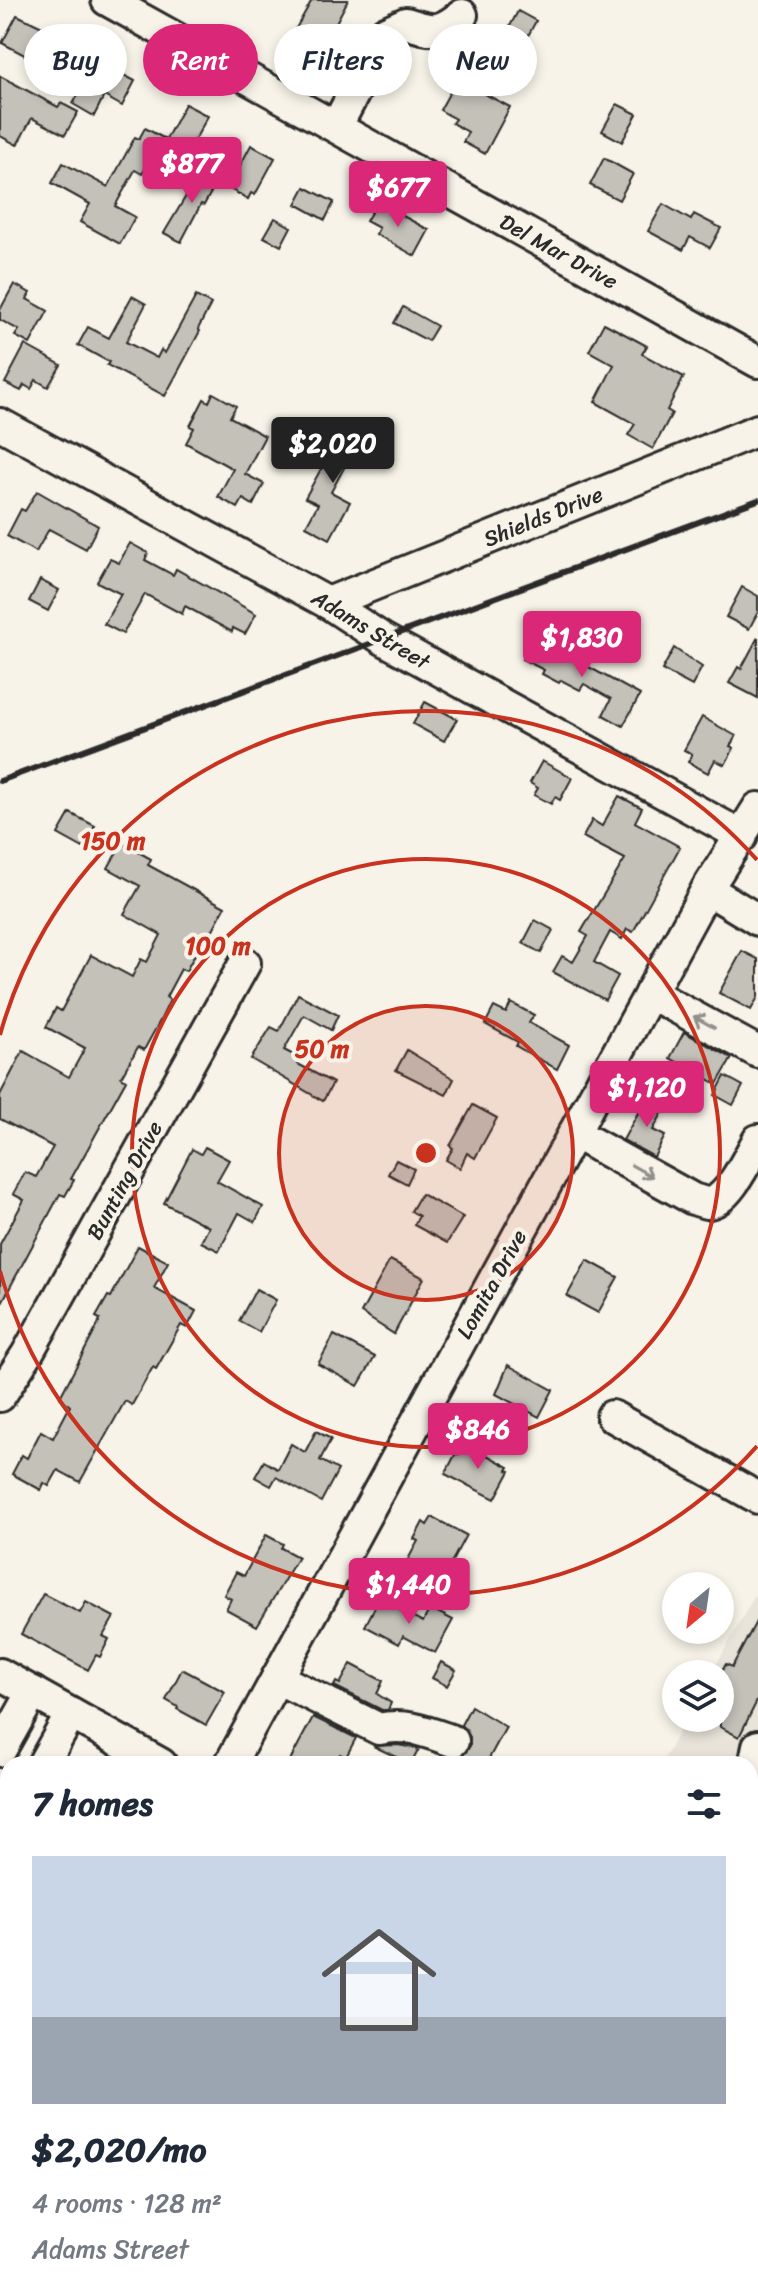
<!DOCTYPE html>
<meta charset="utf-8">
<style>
:root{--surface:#fff;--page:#f6f6f7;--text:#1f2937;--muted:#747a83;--accent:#db2777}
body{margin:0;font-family:Sriracha,sans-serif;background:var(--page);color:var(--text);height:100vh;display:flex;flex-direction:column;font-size:30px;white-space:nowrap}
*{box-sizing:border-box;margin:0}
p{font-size:26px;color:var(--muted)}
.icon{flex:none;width:44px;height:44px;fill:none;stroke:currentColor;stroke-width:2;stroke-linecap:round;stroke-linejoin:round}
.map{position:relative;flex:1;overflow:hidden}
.panel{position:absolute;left:0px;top:1756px;width:758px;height:536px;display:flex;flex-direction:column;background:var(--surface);border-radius:24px 24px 0 0;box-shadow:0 4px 12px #0003}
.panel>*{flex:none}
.guide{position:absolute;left:24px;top:24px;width:710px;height:72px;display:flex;gap:16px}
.needle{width:52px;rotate:209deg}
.fabs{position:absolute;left:662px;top:1572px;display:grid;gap:16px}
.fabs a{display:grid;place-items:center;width:72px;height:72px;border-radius:50%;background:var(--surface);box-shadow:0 4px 12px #0003;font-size:40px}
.price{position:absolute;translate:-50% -68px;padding:0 18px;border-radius:8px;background:var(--accent);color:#fff;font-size:26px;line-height:52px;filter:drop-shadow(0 2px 4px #0008)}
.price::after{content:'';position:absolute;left:50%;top:48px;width:24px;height:18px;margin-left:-12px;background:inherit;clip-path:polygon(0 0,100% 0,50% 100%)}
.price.on{background:#222;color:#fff}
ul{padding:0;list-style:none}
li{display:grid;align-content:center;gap:16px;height:424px;padding:0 32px}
li span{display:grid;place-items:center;height:248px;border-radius:0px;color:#555}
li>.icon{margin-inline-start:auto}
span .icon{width:144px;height:144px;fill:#fffc;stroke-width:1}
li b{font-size:34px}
h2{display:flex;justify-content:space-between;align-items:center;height:96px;padding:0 32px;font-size:34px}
.pill{padding:0 28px;border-radius:36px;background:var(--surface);box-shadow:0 4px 12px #0003;font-size:28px;line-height:72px}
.pill.on{background:var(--accent);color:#fff}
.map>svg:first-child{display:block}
</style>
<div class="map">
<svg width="758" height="2292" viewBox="0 0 758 2292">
<rect width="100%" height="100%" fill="#f7f3e8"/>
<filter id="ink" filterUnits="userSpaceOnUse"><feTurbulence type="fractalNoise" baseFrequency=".0125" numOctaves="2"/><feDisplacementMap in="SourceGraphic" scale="16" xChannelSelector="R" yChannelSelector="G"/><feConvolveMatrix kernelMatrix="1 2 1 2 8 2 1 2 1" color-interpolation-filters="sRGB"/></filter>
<g filter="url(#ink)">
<!-- built -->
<polygon fill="#e8e4da" points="758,1590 758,2292 0,2292 0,2072 8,2076 8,2284 750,2284 750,1764 661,1764 687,1718 720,1718 720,1674 711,1674"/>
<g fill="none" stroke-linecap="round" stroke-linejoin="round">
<!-- canal -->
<g stroke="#afaca4" stroke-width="20">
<polyline points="0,2047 8,2052"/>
<polyline points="593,2284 605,2292"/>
</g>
</g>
<!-- building -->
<g fill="#c4c1b9" stroke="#2b2b2b" stroke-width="2">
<polygon points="312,0 348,0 320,53 291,37"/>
<polygon points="518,11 536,21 513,64 495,54"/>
<polygon points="17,15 61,36 45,66 2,43"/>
<polygon points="86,55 135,81 122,106 104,96 94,116 73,104 90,74 79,68"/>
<polygon points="462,70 478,79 473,88 510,107 485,154 463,142 468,132 452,123 455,119 440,110"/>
<polygon points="0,76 58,107 61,103 78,112 65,135 32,118 17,145 0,136"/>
<polygon points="185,104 208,116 187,154 165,141"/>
<polygon points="617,104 637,114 622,142 602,131"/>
<polygon points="145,128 165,139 149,169 146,168 142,174 135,170 115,206 135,217 120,244 80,222 90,204 52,183 63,163 108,187 135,137 139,139"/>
<polygon points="251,145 275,158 255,195 251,193 248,199 228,188"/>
<polygon points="604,158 633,174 619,200 590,185"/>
<polygon points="202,169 219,178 204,205 201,204 181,242 164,233"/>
<polygon points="305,187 334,202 325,220 296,204"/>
<polygon points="377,202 429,230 415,256 376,234 379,228 366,221"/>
<polygon points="663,204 691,220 694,214 721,228 710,248 690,237 683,250 648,231"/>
<polygon points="275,218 291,227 281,246 264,237"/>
<polygon points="14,284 30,293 27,299 48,311 30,344 15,336 19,330 0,320 0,310"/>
<polygon points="132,296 146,304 126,342 157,358 161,350 165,353 196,296 211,304 198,329 200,331 165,396 107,365 109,362 78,345 88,327 109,338"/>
<polygon points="403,307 437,326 428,341 394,323"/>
<polygon points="604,323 647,346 642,354 684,377 667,410 672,413 653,449 628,435 635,424 595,402 614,365 589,351"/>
<polygon points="25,345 61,365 48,387 36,380 31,389 24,385 21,391 5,383"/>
<polygon points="213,393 236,406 230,417 265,436 245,474 264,484 253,505 243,499 238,508 218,497 233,469 186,443 194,428 190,426 204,399 209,402"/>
<polygon points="344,427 365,439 351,466 346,464 331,492 350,502 330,539 306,526 318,504 305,498"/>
<polygon points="37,491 98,526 86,549 49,529 36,552 7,536 21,509 25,511"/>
<polygon points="130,543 148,553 145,560 173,575 176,569 256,614 245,634 233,628 232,632 185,606 182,614 145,594 123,634 104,624 121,594 97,582 110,559 119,563"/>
<polygon points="40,580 59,590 48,611 29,601"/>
<polygon points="742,587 758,596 758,612 749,629 726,617"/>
<polygon points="534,637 640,695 623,726 603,715 611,699 584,684 580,690 561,680 559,683 542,674 544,670 522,659"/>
<polygon points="758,637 758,698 729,683 738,667 741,669"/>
<polygon points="674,648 702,667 692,686 662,670"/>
<polygon points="425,702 457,719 444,741 413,724"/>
<polygon points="702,717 736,736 730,746 734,748 725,765 715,760 708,773 688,762 692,754 684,750"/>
<polygon points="542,761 572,778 560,800 555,797 551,804 534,795 538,788 530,783"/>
<polygon points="619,796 642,808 635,822 680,847 633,932 627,929 622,939 610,932 594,962 618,976 605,1000 553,972 562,956 573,962 588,936 581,932 625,859 583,837 592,820 602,826"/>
<polygon points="70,813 95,826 83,848 58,834"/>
<polygon points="122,843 151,859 148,865 225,907 210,935 206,934 186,971 181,969 166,997 170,1000 161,1019 144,1050 138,1047 121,1077 126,1080 71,1179 74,1180 65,1196 60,1194 0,1306 0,1244 24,1200 13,1194 25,1172 36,1177 53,1147 0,1119 0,1095 23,1051 69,1077 85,1048 46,1027 56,1008 61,1011 91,955 132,977 141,959 147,962 161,935 124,914 140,886 108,868"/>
<polygon points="535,920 553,930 541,953 523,943"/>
<polygon points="742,951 758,959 758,997 751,1010 719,993"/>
<polygon points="298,994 338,1015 331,1030 304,1015 284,1050 301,1059 298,1064 333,1083 323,1101 251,1059 271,1027 279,1031"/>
<polygon points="511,1003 534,1015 529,1023 569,1045 557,1069 516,1046 518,1042 485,1024 494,1007 506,1013"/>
<polygon points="684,1032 732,1058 717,1084 670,1058"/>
<polygon points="407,1050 454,1079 446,1095 396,1070"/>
<polygon points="725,1076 743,1086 733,1105 715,1095"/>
<polygon points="650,1098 666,1106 653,1130 665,1136 654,1157 623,1140 639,1111 642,1113"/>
<polygon points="473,1105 497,1118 475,1158 467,1153 460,1168 446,1160 453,1148 450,1146"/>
<polygon points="205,1147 229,1160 217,1181 263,1207 255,1222 239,1213 219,1251 201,1242 209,1227 164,1203 192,1149 201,1154"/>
<polygon points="396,1160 414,1169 407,1184 388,1174"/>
<polygon points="421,1194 463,1217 447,1243 414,1225 419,1216 411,1211"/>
<polygon points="138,1246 168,1262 154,1288 196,1311 187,1328 181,1325 156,1369 153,1367 132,1405 125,1401 80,1482 58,1470 49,1486 44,1483 41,1490 12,1474 22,1455 27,1458 41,1431 53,1438 70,1406 60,1397 97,1327 100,1319 96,1317 108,1296 111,1297"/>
<polygon points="390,1260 424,1278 394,1334 361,1313"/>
<polygon points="587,1260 618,1277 598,1313 567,1296"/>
<polygon points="256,1289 276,1300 259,1332 239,1321"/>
<polygon points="334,1335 375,1357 358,1386 318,1364"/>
<polygon points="508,1365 553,1390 539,1417 496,1394"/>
<polygon points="316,1431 331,1439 320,1460 338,1470 321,1502 276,1477 271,1486 255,1477 264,1461 278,1469 291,1444 305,1452"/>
<polygon points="465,1443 509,1467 507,1470 510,1471 495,1499 445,1474 456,1453 459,1455"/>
<polygon points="432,1517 466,1535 441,1582 406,1563 418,1541 414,1539 423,1522 427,1525"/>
<polygon points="266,1535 283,1544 281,1548 298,1557 257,1626 226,1609 231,1599 224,1595 236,1572 244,1576"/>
<polygon points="43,1594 80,1613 86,1602 114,1617 103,1636 109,1639 100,1657 96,1655 88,1670 21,1634"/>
<polygon points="379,1599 423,1622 430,1608 453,1620 435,1653 403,1636 399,1644 365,1626"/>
<polygon points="758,1618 758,1699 739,1737 720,1727 720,1674 726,1664 732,1667"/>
<polygon points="441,1662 456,1670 447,1686 432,1678"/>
<polygon points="351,1664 383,1681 377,1694 391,1703 388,1710 382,1710 334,1686 336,1682 340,1684"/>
<polygon points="182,1669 225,1692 206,1725 177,1709 178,1707 166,1700"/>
<polygon points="471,1706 506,1727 486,1764 456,1764 470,1746 470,1737 461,1725"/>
<polygon points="313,1717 356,1738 346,1757 340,1754 334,1764 288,1764"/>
<polygon points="398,1745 419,1749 411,1764 373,1746"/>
</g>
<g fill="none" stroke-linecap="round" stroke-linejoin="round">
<!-- minor casing -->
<g stroke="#2b2b2b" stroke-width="36">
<g id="minor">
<polyline points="107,0 758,362"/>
<path d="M336,127L386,32L406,23C434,32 439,33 462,15"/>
<polyline points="0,424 328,603 383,639 742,836"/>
<polyline points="328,603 758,430"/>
<polyline points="707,889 758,920"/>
<polyline points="650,993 758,1052"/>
<path d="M574,1133L693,1199C694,1199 705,1203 706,1203C727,1205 749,1156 758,1140"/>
<polyline points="0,1396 27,1354 245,963"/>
<polyline points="612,1416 758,1498"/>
<polyline points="0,1674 161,1764"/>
<path d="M277,1678L379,1729C406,1723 427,1732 453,1741"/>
<polyline points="758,1746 755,1761 758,1769"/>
<polyline points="0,1751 33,1692"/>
<polyline points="43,1764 71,1714"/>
<polyline points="230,1764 707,889 758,808"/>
<polyline points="0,1841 8,1827"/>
<polyline points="750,2090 758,2095"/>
<polyline points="0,2211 8,2215"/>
<polyline points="0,2272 8,2254"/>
</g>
</g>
<!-- minor -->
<use href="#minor" stroke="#f7f3e8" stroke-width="30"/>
<!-- rail -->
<polyline stroke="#2b2b2b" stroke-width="6" points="0,781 758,500"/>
</g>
<!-- one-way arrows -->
<defs><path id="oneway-shaft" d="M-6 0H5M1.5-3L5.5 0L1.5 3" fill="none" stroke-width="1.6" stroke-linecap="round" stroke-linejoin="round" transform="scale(2)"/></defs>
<g stroke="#918f8a">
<use href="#oneway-shaft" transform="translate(704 1022) rotate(-151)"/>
<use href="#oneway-shaft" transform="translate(642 1171) rotate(29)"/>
</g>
</g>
<!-- distance rings -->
<circle cx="426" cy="1153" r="147" fill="#c8321e" fill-opacity=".12"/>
<g fill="none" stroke="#c8321e" stroke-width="4">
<circle cx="426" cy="1153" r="147"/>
<circle cx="426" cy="1153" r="294"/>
<path d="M757 1446A442 442 0 0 1 0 1271M0 1035A442 442 0 0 1 757 860"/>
</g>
<g text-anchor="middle" stroke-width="8" stroke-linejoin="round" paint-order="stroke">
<!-- street labels -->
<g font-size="22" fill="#2b2b2b" stroke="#f7f3e8">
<text transform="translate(559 251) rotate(29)" y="8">Del Mar Drive</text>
<text transform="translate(543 516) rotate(-22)" y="8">Shields Drive</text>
<text transform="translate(371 629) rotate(31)" y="8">Adams Street</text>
<text transform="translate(124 1180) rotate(-61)" y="8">Bunting Drive</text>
<text transform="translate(491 1284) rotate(-61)" y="8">Lomita Drive</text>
</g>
</g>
<circle cx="426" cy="1153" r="12" fill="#c8321e" stroke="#f7f3e8" stroke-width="4"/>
<g font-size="24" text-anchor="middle" font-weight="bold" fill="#c8321e" stroke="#f7f3e8" stroke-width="8" stroke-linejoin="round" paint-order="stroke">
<text x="113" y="849">150 m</text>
<text x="218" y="954">100 m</text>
<text x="322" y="1057">50 m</text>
</g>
</svg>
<div class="fabs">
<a><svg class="needle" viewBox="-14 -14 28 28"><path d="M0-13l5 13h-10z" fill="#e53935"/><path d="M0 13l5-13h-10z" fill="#747a83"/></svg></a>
<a><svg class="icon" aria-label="layers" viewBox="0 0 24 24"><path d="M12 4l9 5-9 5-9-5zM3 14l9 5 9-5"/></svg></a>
</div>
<b class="price" style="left:192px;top:205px">$877</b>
<b class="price" style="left:398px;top:229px">$677</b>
<b class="price on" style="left:333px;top:485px">$2,020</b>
<b class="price" style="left:582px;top:679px">$1,830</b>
<b class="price" style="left:647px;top:1129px">$1,120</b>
<b class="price" style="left:478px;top:1471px">$846</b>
<b class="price" style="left:409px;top:1626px">$1,440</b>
<div class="guide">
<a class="pill">Buy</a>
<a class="pill on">Rent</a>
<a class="pill">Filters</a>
<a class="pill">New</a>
</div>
<section class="panel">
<h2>7 homes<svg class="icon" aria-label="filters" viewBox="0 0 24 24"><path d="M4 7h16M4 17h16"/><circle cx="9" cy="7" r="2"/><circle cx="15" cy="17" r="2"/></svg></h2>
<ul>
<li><span style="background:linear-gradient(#c9d6e8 65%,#9aa5b1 0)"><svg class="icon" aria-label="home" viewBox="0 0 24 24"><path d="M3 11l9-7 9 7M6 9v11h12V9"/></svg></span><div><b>$2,020/mo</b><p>4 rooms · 128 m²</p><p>Adams Street</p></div></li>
</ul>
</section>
</div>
